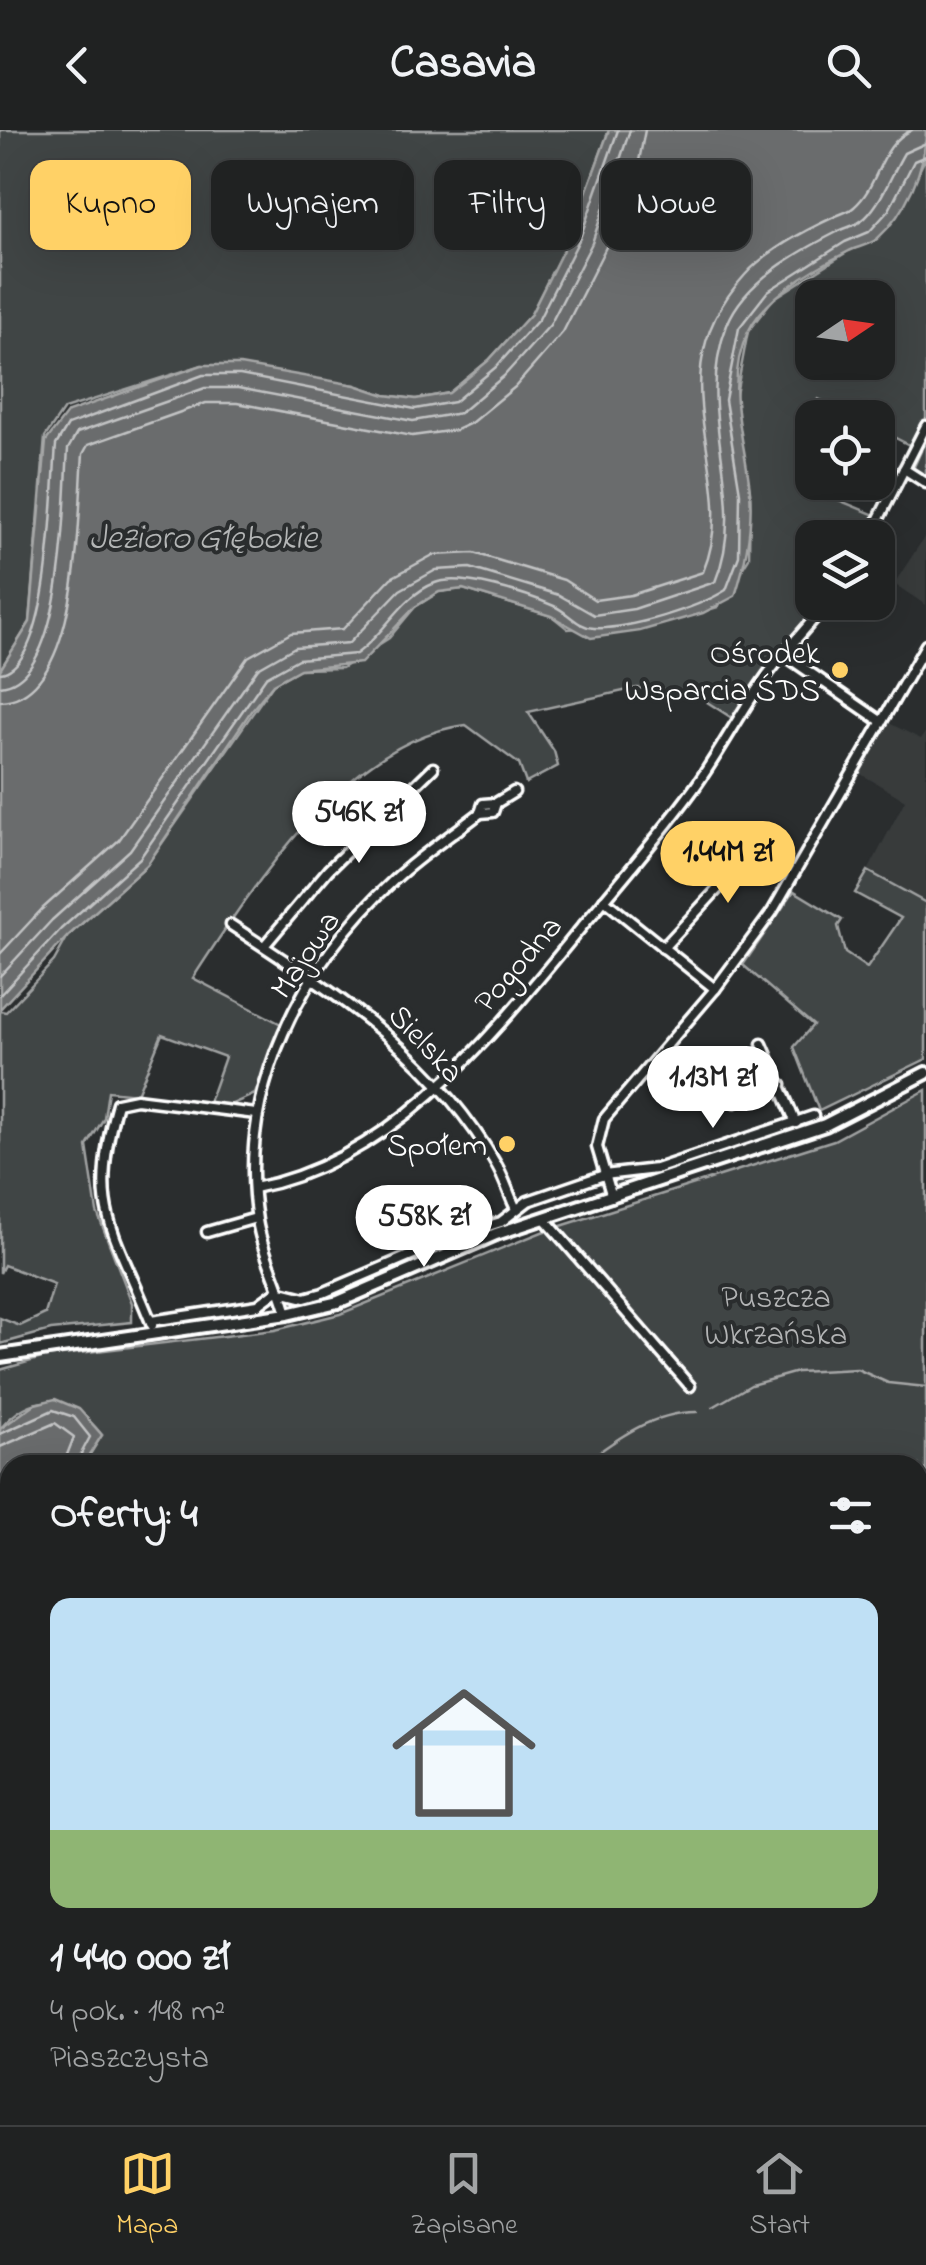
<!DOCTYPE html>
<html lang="pl">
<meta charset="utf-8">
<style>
:root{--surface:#202222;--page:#2d2f2f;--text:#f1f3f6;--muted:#a2a4a5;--line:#3d3f40;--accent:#ffd166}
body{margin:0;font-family:"Indie Flower",sans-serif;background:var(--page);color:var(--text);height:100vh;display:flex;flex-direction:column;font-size:38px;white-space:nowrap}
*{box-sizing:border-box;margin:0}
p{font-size:32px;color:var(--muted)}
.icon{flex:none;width:55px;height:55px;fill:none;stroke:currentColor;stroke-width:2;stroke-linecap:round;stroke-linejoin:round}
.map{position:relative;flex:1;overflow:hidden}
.details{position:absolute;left:0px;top:1325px;width:928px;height:670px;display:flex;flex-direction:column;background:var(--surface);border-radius:30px 30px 0 0;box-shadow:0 10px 40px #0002,0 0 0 2px var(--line)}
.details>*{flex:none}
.hud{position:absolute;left:30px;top:30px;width:868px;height:90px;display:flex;gap:20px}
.needle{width:65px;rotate:77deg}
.tools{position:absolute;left:795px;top:150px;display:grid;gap:20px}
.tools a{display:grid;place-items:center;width:100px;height:100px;border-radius:20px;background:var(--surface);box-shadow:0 10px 40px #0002,0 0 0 2px var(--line);font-size:50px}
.price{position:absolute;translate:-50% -85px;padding:0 22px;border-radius:35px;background:#fff;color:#222;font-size:32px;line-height:65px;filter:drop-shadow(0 2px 5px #0008)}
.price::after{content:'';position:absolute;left:50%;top:60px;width:30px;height:22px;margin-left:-15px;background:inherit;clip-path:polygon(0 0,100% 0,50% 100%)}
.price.on{background:var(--accent);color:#111}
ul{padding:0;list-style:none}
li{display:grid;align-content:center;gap:20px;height:530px;padding:0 50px}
li span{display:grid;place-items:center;height:310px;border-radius:20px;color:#555}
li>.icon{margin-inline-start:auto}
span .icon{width:180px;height:180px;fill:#fffc;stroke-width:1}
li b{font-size:42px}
h2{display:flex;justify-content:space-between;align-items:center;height:120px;padding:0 50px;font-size:42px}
.chip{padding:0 35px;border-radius:20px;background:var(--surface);box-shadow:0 10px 40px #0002,0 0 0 2px var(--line);font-size:35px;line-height:90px}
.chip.on{background:var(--accent);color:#111}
header{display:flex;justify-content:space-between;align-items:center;height:130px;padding:0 50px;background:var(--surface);font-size:45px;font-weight:700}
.tab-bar{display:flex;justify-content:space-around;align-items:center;height:140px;border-top:2px solid var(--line);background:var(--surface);font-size:28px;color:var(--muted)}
.tab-bar a{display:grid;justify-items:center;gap:5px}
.tab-bar .on{color:var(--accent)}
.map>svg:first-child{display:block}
</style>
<header><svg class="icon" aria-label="back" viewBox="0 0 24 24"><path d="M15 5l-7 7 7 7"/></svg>Casavia<svg class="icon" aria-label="search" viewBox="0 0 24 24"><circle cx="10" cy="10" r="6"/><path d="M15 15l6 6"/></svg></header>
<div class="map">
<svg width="926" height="1995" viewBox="0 0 926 1995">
<rect width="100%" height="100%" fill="#2a2d2e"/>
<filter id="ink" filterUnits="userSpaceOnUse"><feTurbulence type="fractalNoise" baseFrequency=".01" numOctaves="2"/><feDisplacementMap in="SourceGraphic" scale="20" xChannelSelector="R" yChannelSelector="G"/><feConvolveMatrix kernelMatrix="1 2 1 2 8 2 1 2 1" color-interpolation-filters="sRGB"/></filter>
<g filter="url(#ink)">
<!-- built -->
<g fill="#373a3b">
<polygon points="925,406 926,407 926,475 894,454"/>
<polygon points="887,592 921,609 926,601 926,773 868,741 905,670 859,643"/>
</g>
<!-- green -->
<g fill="#414445" stroke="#a0a2a2" stroke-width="2.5" fill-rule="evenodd">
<polygon points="0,0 609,0 571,104 531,184 489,230 449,263 416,269 385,265 355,255 202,235 64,279 45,307 30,492 0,540"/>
<path d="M926,27V346L913,339L921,321L878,299V288L856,287L818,269L805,295L802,355L875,385L862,407L812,408V472L821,473L774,526L732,588L690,561L637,558L528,582L554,621L558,636L526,653L519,634L466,595C348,609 252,757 193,848L281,894L255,964L228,976L209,972L225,927L162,904L137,964L108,961L104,988L87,1016L97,1082L132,1173V1192L51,1200L0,1214V1188L20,1196L45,1184L54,1154L4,1135L0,1143V881L6,882L54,831L68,806L147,735L273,554L300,539L342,538L389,508L415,477L439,462L463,459L552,486L568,499L672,491L718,477L749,428L750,362L735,270L748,201L773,169L850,120L874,111L897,86ZM812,168H878V232H812Z"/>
<polygon points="868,741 926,773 926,929 819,981 794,917 813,895 743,835 794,761 842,790 838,796 845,823 867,838 901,788 855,763"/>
<path d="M926,960V1995H339L333,1985H918V1335H83L102,1305C72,1267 35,1257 0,1299V1240L45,1227L275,1200L340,1184L542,1102L834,1010Z"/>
<polygon points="814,988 820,993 619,1059 611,1052 614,1047 645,1046"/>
<polygon points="0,1461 10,1487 10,1562 0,1545"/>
<polygon points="0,1577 10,1594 10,1985 244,1985 248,1995 0,1995"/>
</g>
<!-- water -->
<g fill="#6a6c6d" stroke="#a6a7a7" stroke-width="2.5">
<path d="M609,0H926C926,38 906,83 877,109C869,115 858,117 849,121C814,138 766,165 748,202C723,255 745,307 750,361C753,398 746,432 735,466L703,483L640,501L591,508L551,486L463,459L439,462L415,477L361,533L300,539L273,554L251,581L147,735L68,806L0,879V540L30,492L46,311L68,282L202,235H240L355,255L385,265L416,269L449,263L489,230L531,184L571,104Z"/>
<polygon points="55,1269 79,1279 102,1305 83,1335 10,1335 10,1487 0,1461 0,1299 35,1274"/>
</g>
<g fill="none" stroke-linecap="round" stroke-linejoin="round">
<!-- shore -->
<g stroke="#c3c4c5" stroke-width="2.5">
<path d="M0,543C52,537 52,357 56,315L68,295L203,245H240L415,279L454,272L496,237L539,189L580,108L618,0"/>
<path d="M0,556C66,552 64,368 68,319L77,303L205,258H238L413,291L460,283L504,246L550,195L592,113L630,0"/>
<path d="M0,571C82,568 78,382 83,324L88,315L206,273H237L412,306L456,300L471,293L515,257L563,202L606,117L639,31L645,0"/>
<path d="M0,824L42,779L119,710L248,527L291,503L343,499L391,448L433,425L474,423L564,450L595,470L631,465L703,442C745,342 648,251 745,145C766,121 806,100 834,87C841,83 849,82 854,77C880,55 879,14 912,0"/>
<path d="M0,846L52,790L130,720L258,538L295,517L349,513L400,460L436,440L470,438L559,465L594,485L634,479L715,452C751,366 692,285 727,195C744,151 798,122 837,102C846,97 857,96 865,88C883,70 891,45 904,23L926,13"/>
<path d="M0,865L61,799L140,728L266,547L298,529L356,524C385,504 401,466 435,453C462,443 527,464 554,476C568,482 577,497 594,498C627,500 698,478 726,460L739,426L740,363L725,270L739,198L768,161L845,112L869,102L889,80L914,31L926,26"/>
<polyline points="0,1304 53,1280 74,1287 90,1307 75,1335"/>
<polyline points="0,1317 55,1293 74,1307 63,1335"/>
</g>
<!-- stream -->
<g stroke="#a6a7a7" stroke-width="2.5">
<polyline points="713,1277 751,1255 797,1242 857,1239 888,1253 926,1257"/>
<path d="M581,1335C616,1309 652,1282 697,1282"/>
<polyline points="0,1705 10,1699"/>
</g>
<!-- minor casing -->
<g stroke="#fff" stroke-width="15">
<g id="minor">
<polyline points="904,339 926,353"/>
<polyline points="869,408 926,296"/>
<polyline points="783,524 879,590"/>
<polyline points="496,673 483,674 480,683 493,682 496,673 514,662"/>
<polyline points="604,770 715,859"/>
<path d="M231,795C334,863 434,924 497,1036C505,1050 509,1065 516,1079"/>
<polyline points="264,816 328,740 433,638"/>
<polyline points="663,818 737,738 759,707"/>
<polyline points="762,914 796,993"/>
<polyline points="735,972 781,954"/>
<path d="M254,1058C397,1031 498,898 585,793C623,748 661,704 695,657C720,622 740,583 765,548C784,521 807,498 828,472"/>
<polyline points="612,1067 597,1017 604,989 715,859 772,782 926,515"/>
<polyline points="544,1088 690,1256"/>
<polyline points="207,1102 256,1088"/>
<path d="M287,1184C279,1153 262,1123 257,1090C236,961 302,834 395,749C422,724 452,705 480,683"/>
<polyline points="151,1191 258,1175 277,1161 305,1168 323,1163 453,1107 501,1092 528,1071 604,1045 656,1039 813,986"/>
<path d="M152,1195C114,1098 87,1082 117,973L136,969L256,984"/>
</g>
</g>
<!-- tertiary casing -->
<g stroke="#fff" stroke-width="16">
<g id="tertiary">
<polyline points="0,1563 10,1580"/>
<polyline points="320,1985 326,1995"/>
</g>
</g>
<!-- secondary casing -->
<g stroke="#fff" stroke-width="18">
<polyline id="secondary" points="0,1226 287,1184 338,1172 496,1104 825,995 926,943"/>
</g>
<!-- minor -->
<use href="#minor" stroke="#2a2d2e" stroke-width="8"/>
<!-- tertiary -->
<use href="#tertiary" stroke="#2a2d2e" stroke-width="9"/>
<!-- secondary -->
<use href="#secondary" stroke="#2a2d2e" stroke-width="10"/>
</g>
</g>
<!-- markers -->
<g fill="#ffd166" stroke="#2a2d2e" stroke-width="4">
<circle cx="840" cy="540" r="10"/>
<circle cx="507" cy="1014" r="10"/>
</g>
<g text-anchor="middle" stroke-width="8" stroke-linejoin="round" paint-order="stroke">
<!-- poi labels -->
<g font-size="32" fill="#fff" stroke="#2a2d2e" text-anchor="end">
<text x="820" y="533">Ośrodek<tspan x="820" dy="37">Wsparcia ŚDS</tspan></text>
<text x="487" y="1025">Społem</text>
</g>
<!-- street labels -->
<g font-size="32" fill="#fff" stroke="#2a2d2e">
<text transform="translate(304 824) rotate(-56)" y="11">Majowa</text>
<text transform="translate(517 833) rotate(-49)" y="11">Pogodna</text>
<text transform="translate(427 913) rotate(47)" y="11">Sielska</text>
</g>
<!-- park labels -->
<g font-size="32" fill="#b3b4b5" stroke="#2a2d2e">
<text x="776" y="1177">Puszcza<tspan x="776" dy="37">Wkrzańska</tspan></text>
</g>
<!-- water labels -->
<g font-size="35" font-style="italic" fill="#b4b6b6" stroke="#2a2d2e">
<text x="203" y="418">Jezioro Głębokie</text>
</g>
</g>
</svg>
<div class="tools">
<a><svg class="needle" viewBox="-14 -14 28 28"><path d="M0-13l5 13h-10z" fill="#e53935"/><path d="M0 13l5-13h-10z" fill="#a2a4a5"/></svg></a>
<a><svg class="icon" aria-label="locate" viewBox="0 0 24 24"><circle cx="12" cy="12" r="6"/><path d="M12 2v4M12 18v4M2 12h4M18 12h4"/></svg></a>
<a><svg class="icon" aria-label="layers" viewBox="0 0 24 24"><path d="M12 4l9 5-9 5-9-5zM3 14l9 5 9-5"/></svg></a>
</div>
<b class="price" style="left:359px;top:736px">546K zł</b>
<b class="price on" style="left:728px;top:776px">1.44M zł</b>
<b class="price" style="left:713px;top:1001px">1.13M zł</b>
<b class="price" style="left:424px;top:1140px">558K zł</b>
<div class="hud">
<a class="chip on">Kupno</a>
<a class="chip">Wynajem</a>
<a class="chip">Filtry</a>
<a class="chip">Nowe</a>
</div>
<section class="details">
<h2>Oferty: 4<svg class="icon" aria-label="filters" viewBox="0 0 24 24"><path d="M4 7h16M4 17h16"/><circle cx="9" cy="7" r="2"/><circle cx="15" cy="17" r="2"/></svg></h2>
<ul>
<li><span style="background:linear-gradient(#bfe0f5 75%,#8fb573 0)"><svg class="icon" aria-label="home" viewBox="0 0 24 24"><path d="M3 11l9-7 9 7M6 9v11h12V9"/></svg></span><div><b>1 440 000 zł</b><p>4 pok. · 148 m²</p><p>Piaszczysta</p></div></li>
</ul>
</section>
</div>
<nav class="tab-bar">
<a class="on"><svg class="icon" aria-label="map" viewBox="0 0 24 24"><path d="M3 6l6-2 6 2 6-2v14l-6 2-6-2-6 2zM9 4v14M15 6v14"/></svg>Mapa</a>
<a><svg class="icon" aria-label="saved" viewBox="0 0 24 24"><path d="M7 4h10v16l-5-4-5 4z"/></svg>Zapisane</a>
<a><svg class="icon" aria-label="home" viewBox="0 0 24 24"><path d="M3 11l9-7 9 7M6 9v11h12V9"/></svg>Start</a>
</nav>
